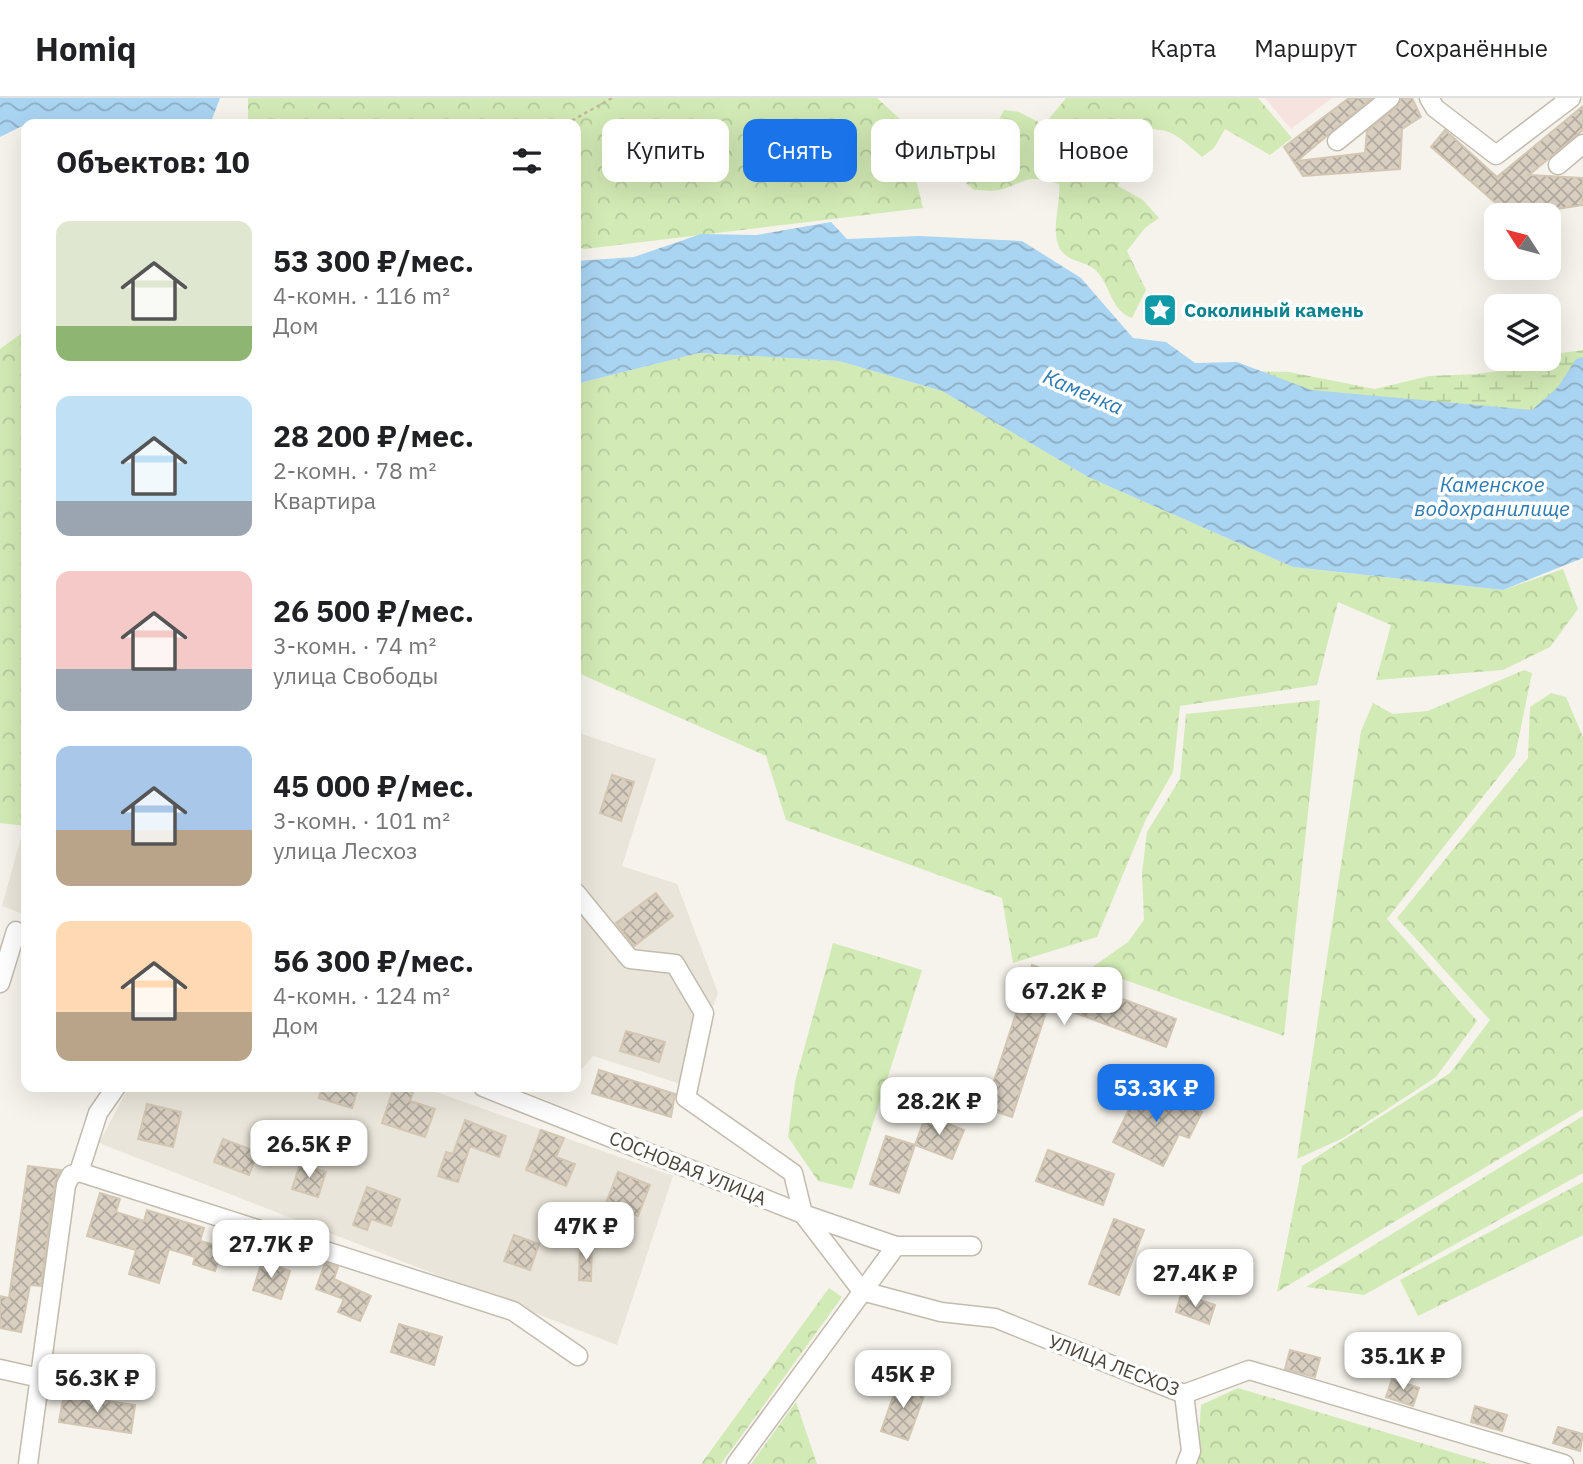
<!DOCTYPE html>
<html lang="ru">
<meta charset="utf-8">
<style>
:root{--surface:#fff;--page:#f6f6f6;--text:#202124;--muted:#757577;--line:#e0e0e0;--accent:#1a73e8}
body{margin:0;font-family:"IBM Plex Sans",sans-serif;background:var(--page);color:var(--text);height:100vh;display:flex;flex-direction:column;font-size:26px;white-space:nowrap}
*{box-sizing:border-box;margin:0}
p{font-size:23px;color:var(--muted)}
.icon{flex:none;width:38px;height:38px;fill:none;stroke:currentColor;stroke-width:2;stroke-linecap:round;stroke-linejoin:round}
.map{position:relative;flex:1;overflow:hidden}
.drawer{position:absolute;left:21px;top:21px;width:560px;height:973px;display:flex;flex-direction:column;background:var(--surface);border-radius:14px;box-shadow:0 7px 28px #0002}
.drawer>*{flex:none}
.guide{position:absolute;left:602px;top:21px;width:665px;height:63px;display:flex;gap:14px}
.needle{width:46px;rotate:306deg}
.controls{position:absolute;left:1484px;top:105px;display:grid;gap:14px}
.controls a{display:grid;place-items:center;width:77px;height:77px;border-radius:14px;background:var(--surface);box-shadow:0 7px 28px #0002;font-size:35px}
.price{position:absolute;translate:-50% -60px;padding:0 16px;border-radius:14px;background:#fff;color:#222;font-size:23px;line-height:46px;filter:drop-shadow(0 2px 4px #0008)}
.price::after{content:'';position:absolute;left:50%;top:42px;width:21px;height:16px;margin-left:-10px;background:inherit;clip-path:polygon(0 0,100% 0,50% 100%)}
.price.active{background:var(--accent);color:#fff}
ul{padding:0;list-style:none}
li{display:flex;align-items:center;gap:21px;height:175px;padding:0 35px}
li span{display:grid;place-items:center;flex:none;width:196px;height:140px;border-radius:14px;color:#555}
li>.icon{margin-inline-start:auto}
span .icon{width:84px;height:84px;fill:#fffc;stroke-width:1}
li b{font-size:30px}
h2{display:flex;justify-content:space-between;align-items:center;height:84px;padding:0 35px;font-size:30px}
.tag{padding:0 24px;border-radius:14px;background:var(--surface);box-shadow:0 7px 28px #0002;font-size:24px;line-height:63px}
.tag.active{background:var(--accent);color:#fff}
header{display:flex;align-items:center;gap:42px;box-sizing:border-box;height:98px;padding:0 35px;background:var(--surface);border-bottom:2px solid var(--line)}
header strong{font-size:33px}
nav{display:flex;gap:38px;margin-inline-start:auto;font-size:24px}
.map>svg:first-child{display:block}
</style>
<header>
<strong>Homiq</strong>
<nav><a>Карта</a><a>Маршрут</a><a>Сохранённые</a></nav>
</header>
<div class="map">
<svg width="1583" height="1366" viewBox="0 0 1583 1366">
<defs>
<pattern id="forest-crowns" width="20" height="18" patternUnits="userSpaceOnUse" patternTransform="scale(1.75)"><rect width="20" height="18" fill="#d2eab5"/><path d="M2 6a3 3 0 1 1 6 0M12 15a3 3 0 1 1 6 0" fill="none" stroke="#b6ca9c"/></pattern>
<pattern id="wetland-marsh" width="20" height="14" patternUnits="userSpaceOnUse" patternTransform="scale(1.75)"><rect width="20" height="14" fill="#d2eab5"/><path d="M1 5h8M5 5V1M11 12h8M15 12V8" fill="none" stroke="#b6ca9c"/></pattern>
<pattern id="water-waves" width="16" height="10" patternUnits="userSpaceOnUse" patternTransform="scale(1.75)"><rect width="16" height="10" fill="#a9d4f2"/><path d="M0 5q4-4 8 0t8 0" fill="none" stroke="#8caec5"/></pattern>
<pattern id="building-cross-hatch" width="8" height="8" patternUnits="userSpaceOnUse" patternTransform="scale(1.75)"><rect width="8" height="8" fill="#d8cfc1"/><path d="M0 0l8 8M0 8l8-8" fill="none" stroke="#b1aa9e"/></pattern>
</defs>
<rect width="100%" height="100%" fill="#f6f3ec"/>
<!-- residential -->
<g fill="#eae5da">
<polygon points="576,634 656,661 622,768 677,786 718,895 684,987 593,958 576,978"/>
<polygon points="22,736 26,737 26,817 2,808"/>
<polygon points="116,989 422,989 673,1078 617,1247 99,1045 126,994"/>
</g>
<!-- medical -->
<polygon fill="#f6e3e0" points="1265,0 1332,0 1291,31"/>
<!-- forest -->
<g fill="url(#forest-crowns)">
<polygon points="248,0 877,0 902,23 923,110 585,151 576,149 576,26 248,26"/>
<path d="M1066,0H1258L1292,40L1270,57L1225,31L1214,50L1202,59C1178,38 1171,28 1138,32L1118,88L1143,102L1159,120L1145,130L1127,153L1146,192L1132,220C1109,212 1111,184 1093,170C1083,163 1067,163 1060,151C1050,132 1061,107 1059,86C1027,77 1031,81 1003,91C995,94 983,92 974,92L965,84L1004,12L1019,14L1044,27Z"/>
<polygon points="26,232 26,728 0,725 0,251"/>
<polygon points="699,255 839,263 942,293 1088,379 1293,469 1503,492 1563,471 1578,511 1550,549 1503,572 1376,582 1391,527 1338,504 1317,587 1180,608 1173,674 1146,721 1097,839 1013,865 1002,800 786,722 766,658 576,574 576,286"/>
<polygon points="1524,572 1532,575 1515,658 1387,821 1477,923 1436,979 1343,1040 1297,1061 1361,633 1373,605 1393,616 1428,613"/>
<polygon points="1551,595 1566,599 1583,639 1583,1011 1277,1194 1302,1068 1450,975 1490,922 1397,820 1528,660 1530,609"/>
<polygon points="1320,602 1284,938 1091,870 1128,844 1144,822 1142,775 1147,734 1180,681 1186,616"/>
<polygon points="833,845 922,872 852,1091 818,1083 788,1039 795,984"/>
<polygon points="1583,1018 1583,1075 1364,1197 1306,1189"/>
<polygon points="1583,1084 1583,1137 1418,1218 1400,1182"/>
<polygon points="829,1190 842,1199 721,1366 701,1366"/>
<polygon points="1238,1290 1491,1366 1197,1366 1201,1307"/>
<polygon points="796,1304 817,1366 751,1366"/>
</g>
<!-- wetland -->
<polygon fill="url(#wetland-marsh)" points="1583,252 1583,276 1557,318 1326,303 1241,273 1289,274 1375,291 1429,278 1477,276 1513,271 1549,261 1554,256"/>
<!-- water -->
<g fill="url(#water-waves)">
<polygon points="0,0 220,0 212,21 216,26 26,26 0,39"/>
<polygon points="831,124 847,141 919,138 1022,143 1081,180 1133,240 1166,244 1195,265 1237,264 1311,292 1532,312 1558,289 1576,261 1583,259 1583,460 1503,492 1293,469 1088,379 942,293 839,263 699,255 576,286 576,163 634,159 701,136 757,137"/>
</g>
<!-- building -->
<g fill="url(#building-cross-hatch)" stroke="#d3c7b4" stroke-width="2">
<polygon points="1349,0 1372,0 1297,63 1365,55 1367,33 1397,9 1401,0 1412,0 1421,19 1402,31 1400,71 1303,78 1284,49"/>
<polygon points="1583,8 1583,32 1529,77 1583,80 1583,107 1517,117 1498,107 1431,49 1445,32 1497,79"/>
<polygon points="612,677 634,684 621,723 600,715"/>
<polygon points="656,795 673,818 634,848 616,825"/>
<polygon points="1032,867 1176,921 1166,949 1049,905 1012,1019 985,1010"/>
<polygon points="626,933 665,944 659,964 620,953"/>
<polygon points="599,972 675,996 671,1019 592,995"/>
<polygon points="1142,985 1202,1014 1189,1040 1179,1036 1163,1068 1113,1044"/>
<polygon points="322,989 358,989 352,1010 319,1000"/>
<polygon points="394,989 415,989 410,1003 435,1011 425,1039 382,1025"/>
<polygon points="147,1006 181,1014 173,1049 138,1041"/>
<polygon points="926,1017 964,1032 952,1061 915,1047"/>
<polygon points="465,1022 506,1038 499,1059 470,1048 458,1084 438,1078 446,1054 453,1056"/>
<polygon points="541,1032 564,1040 556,1059 575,1066 566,1088 526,1072"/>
<polygon points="886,1038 915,1047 899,1095 870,1086"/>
<polygon points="223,1041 258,1054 249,1077 214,1064"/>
<polygon points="1048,1052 1114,1076 1103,1107 1036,1083"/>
<polygon points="300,1066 326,1074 318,1099 292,1091"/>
<polygon points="28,1068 61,1072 55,1085 41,1188 30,1187 21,1234 0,1230 0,1198 9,1200"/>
<polygon points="618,1074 650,1087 638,1118 606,1105"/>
<polygon points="367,1089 400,1101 391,1128 371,1121 367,1132 353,1127"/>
<polygon points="100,1095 120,1101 116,1114 144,1123 147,1112 204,1130 200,1143 223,1149 215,1173 193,1166 195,1159 169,1151 159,1185 129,1176 136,1152 87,1138"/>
<polygon points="1114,1121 1144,1132 1119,1197 1089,1186"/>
<polygon points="514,1137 539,1146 530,1172 504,1163"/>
<polygon points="580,1146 592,1146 591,1183 579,1182"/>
<polygon points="262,1163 290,1173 281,1201 253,1192"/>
<polygon points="325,1165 338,1169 334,1181 371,1198 360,1223 338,1214 344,1201 316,1191"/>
<polygon points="1181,1196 1215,1207 1209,1226 1176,1214"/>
<polygon points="399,1226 442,1239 434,1267 391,1254"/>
<polygon points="1290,1252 1320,1260 1315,1279 1285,1271"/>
<polygon points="1392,1281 1419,1290 1413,1308 1386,1299"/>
<polygon points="899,1282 926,1292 908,1342 881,1333"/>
<polygon points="64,1296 135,1307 131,1335 59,1324"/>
<polygon points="1475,1308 1507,1317 1502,1333 1471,1324"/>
<polygon points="1558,1329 1583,1336 1580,1353 1553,1345"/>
</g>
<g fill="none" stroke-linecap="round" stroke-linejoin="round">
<!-- minor casing -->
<g stroke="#c2bbae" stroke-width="21">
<g id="minor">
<polyline points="1429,0 1435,10 1496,57 1571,0"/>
<polyline points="1337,43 1390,0"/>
<polyline points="1558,67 1583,46"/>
<polyline points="576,795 630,861 675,866 704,915 686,1000 793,1075 803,1116 896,1148 736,1366"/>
<polyline points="0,885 16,833"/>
<polyline points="483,989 803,1116 862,1193"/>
<polyline points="79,1074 98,1015 116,989"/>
<polyline points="896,1148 972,1148"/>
<polyline points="862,1193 941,1214 995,1220 1184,1296 1249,1272 1564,1366"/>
<polyline points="0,1271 40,1280"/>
<polyline points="1184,1296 1191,1353 1186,1366"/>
<polyline points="28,1366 66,1087 71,1077 79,1074 513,1213 578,1258"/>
</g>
</g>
<!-- path -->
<polyline stroke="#c4b79f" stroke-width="2.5" stroke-dasharray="3.5 3.5" stroke-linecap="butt" points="566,26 612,0"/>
<!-- minor -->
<use href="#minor" stroke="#fff" stroke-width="18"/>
</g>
<!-- icons -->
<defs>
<g id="sight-square" transform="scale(1.75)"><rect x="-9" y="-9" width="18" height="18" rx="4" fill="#0f9aa8" stroke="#fff"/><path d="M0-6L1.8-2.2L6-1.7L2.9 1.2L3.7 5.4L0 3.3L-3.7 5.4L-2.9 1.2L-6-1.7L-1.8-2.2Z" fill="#fff"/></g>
</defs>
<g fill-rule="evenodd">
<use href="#sight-square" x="1160" y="212"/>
</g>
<g text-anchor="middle" stroke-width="7" stroke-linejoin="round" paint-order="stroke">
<!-- culture labels -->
<g font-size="19" font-weight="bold" fill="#0d838f" stroke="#fff" text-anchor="start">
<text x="1184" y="219">Соколиный камень</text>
</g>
<!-- street labels -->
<g font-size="19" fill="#4b4439" stroke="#fff">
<text transform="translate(688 1070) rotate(22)" y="7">СОСНОВАЯ УЛИЦА</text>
<text transform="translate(1114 1267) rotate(21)" y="7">УЛИЦА ЛЕСХОЗ</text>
</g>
<!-- water labels -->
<g font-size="21" font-style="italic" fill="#2e7ab2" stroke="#fff">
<text transform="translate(1083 294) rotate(23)" y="7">Каменка</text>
<text x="1492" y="394">Каменское<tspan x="1492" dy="24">водохранилище</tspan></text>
</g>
</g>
</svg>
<div class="controls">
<a><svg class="needle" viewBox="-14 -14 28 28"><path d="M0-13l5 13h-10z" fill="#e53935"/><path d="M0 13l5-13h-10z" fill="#757577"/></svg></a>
<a><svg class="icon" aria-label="layers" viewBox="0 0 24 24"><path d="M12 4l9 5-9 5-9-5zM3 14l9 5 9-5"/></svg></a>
</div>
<b class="price" style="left:1064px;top:929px">67.2K ₽</b>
<b class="price active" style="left:1156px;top:1026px">53.3K ₽</b>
<b class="price" style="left:939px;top:1039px">28.2K ₽</b>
<b class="price" style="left:309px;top:1082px">26.5K ₽</b>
<b class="price" style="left:586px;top:1164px">47K ₽</b>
<b class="price" style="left:271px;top:1182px">27.7K ₽</b>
<b class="price" style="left:1195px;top:1211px">27.4K ₽</b>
<b class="price" style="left:1403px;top:1294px">35.1K ₽</b>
<b class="price" style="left:903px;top:1312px">45K ₽</b>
<b class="price" style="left:97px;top:1316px">56.3K ₽</b>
<div class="guide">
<a class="tag">Купить</a>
<a class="tag active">Снять</a>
<a class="tag">Фильтры</a>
<a class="tag">Новое</a>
</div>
<section class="drawer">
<h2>Объектов: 10<svg class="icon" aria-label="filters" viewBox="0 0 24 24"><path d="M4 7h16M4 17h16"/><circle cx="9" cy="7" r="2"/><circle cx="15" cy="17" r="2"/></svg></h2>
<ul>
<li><span style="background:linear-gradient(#dfe7d0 75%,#8fb573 0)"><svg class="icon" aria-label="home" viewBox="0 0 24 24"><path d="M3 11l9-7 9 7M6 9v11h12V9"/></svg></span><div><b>53 300 ₽/мес.</b><p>4-комн. · 116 m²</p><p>Дом</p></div></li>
<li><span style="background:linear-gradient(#bfe0f5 75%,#9aa5b1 0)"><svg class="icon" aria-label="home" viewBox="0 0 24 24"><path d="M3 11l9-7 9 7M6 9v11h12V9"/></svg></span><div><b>28 200 ₽/мес.</b><p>2-комн. · 78 m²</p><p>Квартира</p></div></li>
<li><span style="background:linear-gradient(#f6c9c9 70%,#9aa5b1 0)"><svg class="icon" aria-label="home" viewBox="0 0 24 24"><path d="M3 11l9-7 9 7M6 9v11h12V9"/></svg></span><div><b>26 500 ₽/мес.</b><p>3-комн. · 74 m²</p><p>улица Свободы</p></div></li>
<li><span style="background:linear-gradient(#a9c7e8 60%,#b9a48a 0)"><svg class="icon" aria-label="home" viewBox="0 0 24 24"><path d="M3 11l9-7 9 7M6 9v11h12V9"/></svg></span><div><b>45 000 ₽/мес.</b><p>3-комн. · 101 m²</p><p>улица Лесхоз</p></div></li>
<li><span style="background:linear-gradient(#ffd9b3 65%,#b9a48a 0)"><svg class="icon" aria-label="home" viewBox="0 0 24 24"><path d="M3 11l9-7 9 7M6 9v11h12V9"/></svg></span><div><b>56 300 ₽/мес.</b><p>4-комн. · 124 m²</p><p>Дом</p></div></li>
</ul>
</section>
</div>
